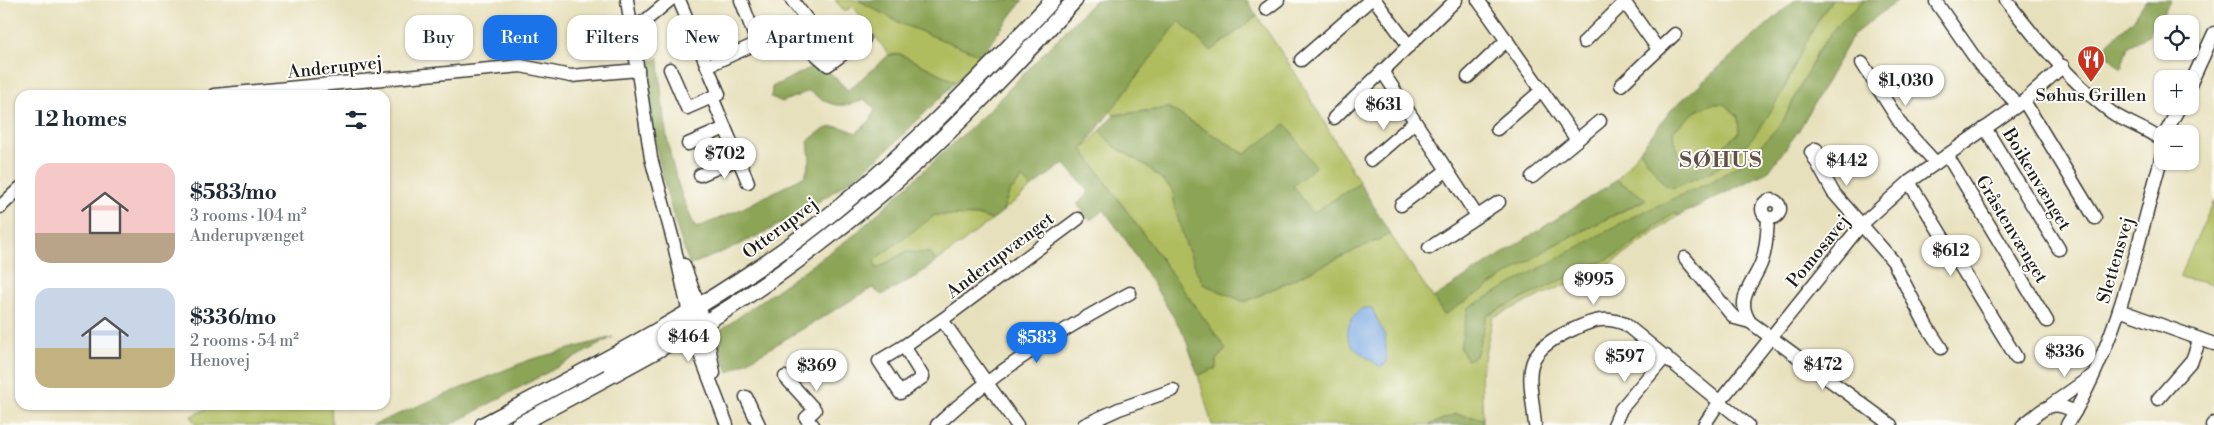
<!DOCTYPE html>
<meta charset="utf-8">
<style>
:root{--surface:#fff;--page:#f2f2f3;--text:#1f2937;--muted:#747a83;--accent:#1a73e8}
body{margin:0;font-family:"Libre Bodoni",serif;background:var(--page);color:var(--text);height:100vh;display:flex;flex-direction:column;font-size:19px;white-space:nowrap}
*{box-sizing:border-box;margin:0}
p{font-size:16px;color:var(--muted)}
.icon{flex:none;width:28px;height:28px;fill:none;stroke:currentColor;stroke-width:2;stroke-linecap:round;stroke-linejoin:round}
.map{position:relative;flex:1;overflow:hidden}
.side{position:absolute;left:15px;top:90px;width:375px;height:320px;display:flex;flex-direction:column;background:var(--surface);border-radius:15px;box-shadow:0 1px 4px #0004}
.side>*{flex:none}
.banner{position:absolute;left:405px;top:15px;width:475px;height:45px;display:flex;gap:10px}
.buttons{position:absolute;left:2154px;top:15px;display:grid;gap:10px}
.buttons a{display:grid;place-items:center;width:45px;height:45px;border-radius:10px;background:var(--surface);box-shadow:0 1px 4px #0004;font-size:25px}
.price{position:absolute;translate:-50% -42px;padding:0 11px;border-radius:18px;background:#fff;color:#222;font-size:16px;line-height:32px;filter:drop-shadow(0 1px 2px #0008)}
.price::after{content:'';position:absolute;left:50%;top:30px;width:15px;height:11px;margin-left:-8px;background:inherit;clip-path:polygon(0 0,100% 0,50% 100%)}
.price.selected{background:var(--accent);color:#fff}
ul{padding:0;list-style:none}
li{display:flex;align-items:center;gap:15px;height:125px;padding:0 20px}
li span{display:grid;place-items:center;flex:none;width:140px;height:100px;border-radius:15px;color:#555}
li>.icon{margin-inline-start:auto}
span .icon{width:60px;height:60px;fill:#fffc;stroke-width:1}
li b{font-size:21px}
h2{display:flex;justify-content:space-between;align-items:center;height:60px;padding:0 20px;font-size:21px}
.chip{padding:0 18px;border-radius:15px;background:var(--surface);box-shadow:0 1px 4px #0004;font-size:18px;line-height:45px}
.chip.selected{background:var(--accent);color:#fff}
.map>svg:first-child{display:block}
</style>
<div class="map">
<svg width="2214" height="425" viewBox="0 0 2214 425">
<rect width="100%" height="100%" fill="#fdfcf7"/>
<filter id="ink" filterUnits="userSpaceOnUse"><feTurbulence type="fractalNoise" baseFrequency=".02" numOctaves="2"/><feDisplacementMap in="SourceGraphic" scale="10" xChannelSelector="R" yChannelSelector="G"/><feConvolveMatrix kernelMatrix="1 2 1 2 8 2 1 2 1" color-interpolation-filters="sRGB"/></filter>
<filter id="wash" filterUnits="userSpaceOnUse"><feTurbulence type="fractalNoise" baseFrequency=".0096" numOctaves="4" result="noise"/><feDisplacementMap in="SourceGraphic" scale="20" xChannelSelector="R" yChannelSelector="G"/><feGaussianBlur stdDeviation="1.12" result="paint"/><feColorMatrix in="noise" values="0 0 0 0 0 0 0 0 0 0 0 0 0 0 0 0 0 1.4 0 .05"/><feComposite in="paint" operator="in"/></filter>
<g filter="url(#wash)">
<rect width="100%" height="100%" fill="#e7e0bc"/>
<!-- green -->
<g fill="#b0bd5f" stroke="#666c3e">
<polygon points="835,0 858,0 902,24 981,55 956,82 900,54 889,55 853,6 845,12"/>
<polygon points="1832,0 1864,0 1837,25 1818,51 1783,121 1764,144 1750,158 1713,181 1468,308 1476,356 1486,315 1620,253 1675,212 1678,216 1609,265 1493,317 1481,373 1483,419 1455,414 1429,425 1265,425 1263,421 1249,425 1212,425 1198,375 1216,368 1216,360 1226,349 1082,149 1100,131 1114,146 1148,167 1172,189 1177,215 1186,245 1203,284 1245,302 1390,234 1444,314 1554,245 1645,200 1617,180 1640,150 1665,185 1709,172 1783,92 1809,35"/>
<polygon points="1257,16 1294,71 1360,183 1313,213 1293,186 1245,154 1169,108 1114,115 1110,111 1179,21 1211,51"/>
<path d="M1711,104H1724L1738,116L1739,133C1719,149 1704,165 1677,155L1673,131L1696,111Z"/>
<polygon points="1023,178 1031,188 1002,212 1009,193"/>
<polygon points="2214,201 2214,285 2179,277"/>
<polygon points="935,215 981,216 992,220 936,262 931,253 905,252 876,269 873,260"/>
<polygon points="215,405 331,405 332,425 196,425 191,416"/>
</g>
<!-- forest -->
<g fill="#8ca456" stroke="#546039" fill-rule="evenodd">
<polygon points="858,0 1023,0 981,55 902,24"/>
<polygon points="1095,0 1247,0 1257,16 1211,51 1179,21 1082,149 1226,349 1216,360 1216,368 1198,375 1184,334 1127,242 1104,210 1090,220 1077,204 1089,192 1064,163 1031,188 1022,178 1009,193 1002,212 992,220 981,216 935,215 874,260 877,269 905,252 931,253 936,262 915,277 882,295 872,288 728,373 715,334 854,235 984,115"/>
<path d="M1795,0H1832C1794,50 1782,117 1732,158C1715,172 1693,179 1674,188L1665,185L1640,150L1672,109ZM1712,104H1724L1738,116L1739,133C1719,149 1704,165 1678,155L1673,131L1696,111Z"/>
<polygon points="1864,0 1898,0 1854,34 1799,130 1769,171 1678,216 1675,212 1620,253 1487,315 1476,356 1467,360 1460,348 1468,308 1632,217 1713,181 1750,158 1783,121 1818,51 1837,25"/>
<polygon points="2146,0 2171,0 2148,36 2128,46 2121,69 2105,53 2104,47 2133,20"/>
<path d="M900,54L956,82C923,114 891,150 853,178C801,216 750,242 690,265C665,200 651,132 644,64L659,58C662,117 669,175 696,228L739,210L805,176L810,160L808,141C826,126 834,122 856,133L870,121L875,109L865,100C837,109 833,107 809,91L782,102L771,97L772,87L820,63L848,90L889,55Z"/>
<polygon points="1169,108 1245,154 1286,124 1315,167 1293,186 1313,213 1360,183 1390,234 1245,302 1203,284 1186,245 1177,215 1172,189 1148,167 1114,146 1100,131 1114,115"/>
<polygon points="1617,180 1646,199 1554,245 1444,315 1433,298"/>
<polygon points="613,337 450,425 372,425 529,360"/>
<polygon points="1455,414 1483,419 1483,425 1429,425"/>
</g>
<!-- water -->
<path fill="#78a7e2" stroke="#4a627f" d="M1363,308H1372L1385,336L1387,362L1380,367C1372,360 1358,353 1352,345C1342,332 1351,315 1363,308Z"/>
</g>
<g filter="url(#ink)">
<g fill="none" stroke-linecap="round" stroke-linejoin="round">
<!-- minor casing -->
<g stroke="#3a3934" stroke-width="15">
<g id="minor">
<polyline points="627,0 651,158 673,240 695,341 727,425"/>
<polyline points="741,0 757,42"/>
<polyline points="792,0 815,30 804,43"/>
<polyline points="1375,0 1409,46"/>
<polyline points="1478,0 1577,140"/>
<polyline points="1623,0 1658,49"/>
<path d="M2006,0C2036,40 2071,82 2111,112C2126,123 2146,128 2161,140"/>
<polyline points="1936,2 1980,65 2018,105"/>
<polyline points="1266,9 1278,0"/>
<polyline points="632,27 645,21 670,0"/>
<polyline points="1584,42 1625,2"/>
<polyline points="1301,60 1370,0"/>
<polyline points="1862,63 1902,126 1936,163"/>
<polyline points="707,66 784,31 789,31 828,65 864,39"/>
<polyline points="670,69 687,108 719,94 679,0"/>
<polyline points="1382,71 1477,216"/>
<polyline points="1468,77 1507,40"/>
<polyline points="1621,85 1675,34"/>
<polyline points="2190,85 2214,33"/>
<polyline points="214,95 521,66 571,76 638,70"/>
<polyline points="712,97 748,182"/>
<polyline points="2024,101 2095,218"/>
<polyline points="1334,118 1456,0"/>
<polyline points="1985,128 2059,249"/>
<polyline points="1497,129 1542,90"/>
<polyline points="2165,134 2180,106"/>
<polyline points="688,144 725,128"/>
<polyline points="1816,149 1811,152 1833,192 1893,261 1926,325 1941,348"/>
<polyline points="1947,155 2047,321"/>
<polyline points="1371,160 1415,122"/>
<polyline points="700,175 738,159"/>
<polyline points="1532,177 1600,121"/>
<polyline points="1909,182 2016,357"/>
<circle cx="1771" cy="209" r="9"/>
<polyline points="1401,205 1447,170"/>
<polyline points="0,207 20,188"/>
<path d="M1768,219C1767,233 1767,247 1762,261C1754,284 1734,298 1750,322L1891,425"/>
<polyline points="1429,248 1499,202"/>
<polyline points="1685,258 1730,313 1735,318 1750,322"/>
<polyline points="684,265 705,323 714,373"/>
<polyline points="2119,310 2214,344"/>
<polyline points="942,320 1017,425"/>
<polyline points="904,346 879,361 900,393 923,377 904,346 942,320 1078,219"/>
<polyline points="610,369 680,326 693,314"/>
<polyline points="785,377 815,410 806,418 813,425"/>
<polyline points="746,397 759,425"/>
<polyline points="2158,399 2192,360 2200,339"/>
<polyline points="2051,405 2093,375"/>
<path d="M937,425C994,371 1061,330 1130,293"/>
<polyline points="1084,425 1119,409 1173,390"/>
<path d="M1535,425C1530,372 1518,353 1574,329C1593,320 1606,316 1625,324L1748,425"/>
<polyline points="1614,425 1621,409 1666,356"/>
<polyline points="1704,425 1720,401 1861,225 1909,182 2024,101 2063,66"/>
<path d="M2023,425C2045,409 2049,398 2075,412"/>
<path d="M2067,425C2118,343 2137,247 2162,155"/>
<polyline points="2212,425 2214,423"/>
</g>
</g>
<!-- major casing -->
<g stroke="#3a3934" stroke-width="18">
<g id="major">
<path d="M483,425C593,367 704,310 804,235C895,166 975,84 1053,0"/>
<path d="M518,425C576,394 634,364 691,331C753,295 813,251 869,204C944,142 1009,71 1075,0"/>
</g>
</g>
<!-- minor -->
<use href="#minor" stroke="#fff" stroke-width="12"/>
<!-- major -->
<use href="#major" stroke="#fff" stroke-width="15"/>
</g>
</g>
<!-- icons -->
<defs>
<g id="restaurant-pin" transform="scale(1.4375)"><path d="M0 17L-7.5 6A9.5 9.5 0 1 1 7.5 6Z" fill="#c8321e" stroke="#fdfcf7"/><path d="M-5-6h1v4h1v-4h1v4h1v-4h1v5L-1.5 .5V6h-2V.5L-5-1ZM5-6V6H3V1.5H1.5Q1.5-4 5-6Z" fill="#fff"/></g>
</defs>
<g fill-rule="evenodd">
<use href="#restaurant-pin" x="2091" y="59"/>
</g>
<g text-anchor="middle" stroke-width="4" stroke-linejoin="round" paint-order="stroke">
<!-- street labels -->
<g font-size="18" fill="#1c1c1c" stroke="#fdfcf7">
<text transform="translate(335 67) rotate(-6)" y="6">Anderupvej</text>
<text transform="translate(2037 179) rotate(59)" y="6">Boikenvænget</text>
<text transform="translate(780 228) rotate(-37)" y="6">Otterupvej</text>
<text transform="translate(2012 229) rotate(59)" y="6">Gråstenvænget</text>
<text transform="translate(1818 251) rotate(-51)" y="6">Pomosavej</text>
<text transform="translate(1000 255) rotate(-37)" y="6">Anderupvænget</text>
<text transform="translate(2115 260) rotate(-74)" y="6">Slettensvej</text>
</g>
<!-- poi labels -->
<g font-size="18" fill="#1c1c1c" stroke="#fdfcf7">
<text x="2091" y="101">Søhus Grillen</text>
</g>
<!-- district labels -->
<g font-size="22" font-weight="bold" letter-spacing="1" fill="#644f4c" stroke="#fdfcf7">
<text x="1721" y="167">SØHUS</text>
</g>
</g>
</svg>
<div class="buttons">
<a><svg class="icon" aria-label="locate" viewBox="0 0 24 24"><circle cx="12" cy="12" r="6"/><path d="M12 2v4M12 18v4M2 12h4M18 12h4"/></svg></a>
<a>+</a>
<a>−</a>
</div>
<b class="price" style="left:1906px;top:107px">$1,030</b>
<b class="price" style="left:1384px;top:131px">$631</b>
<b class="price" style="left:725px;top:180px">$702</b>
<b class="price" style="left:1847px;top:187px">$442</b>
<b class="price" style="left:1951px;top:277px">$612</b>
<b class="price" style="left:1594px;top:306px">$995</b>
<b class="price" style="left:689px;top:363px">$464</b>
<b class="price selected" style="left:1037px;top:364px">$583</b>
<b class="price" style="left:2065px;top:378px">$336</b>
<b class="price" style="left:1625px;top:383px">$597</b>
<b class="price" style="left:1823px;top:391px">$472</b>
<b class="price" style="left:817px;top:392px">$369</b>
<div class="banner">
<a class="chip">Buy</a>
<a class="chip selected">Rent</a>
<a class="chip">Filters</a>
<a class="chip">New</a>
<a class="chip">Apartment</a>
</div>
<section class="side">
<h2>12 homes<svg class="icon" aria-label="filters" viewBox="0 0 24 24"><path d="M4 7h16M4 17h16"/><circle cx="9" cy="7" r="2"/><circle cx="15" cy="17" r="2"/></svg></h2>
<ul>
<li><span style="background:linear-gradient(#f6c9c9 70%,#b9a48a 0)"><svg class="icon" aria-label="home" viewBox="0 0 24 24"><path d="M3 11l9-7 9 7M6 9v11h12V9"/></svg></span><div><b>$583/mo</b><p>3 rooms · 104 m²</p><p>Anderupvænget</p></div></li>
<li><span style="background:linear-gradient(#c9d6e8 60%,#c2b280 0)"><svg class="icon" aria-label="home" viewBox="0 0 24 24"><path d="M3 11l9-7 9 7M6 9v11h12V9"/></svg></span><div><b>$336/mo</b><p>2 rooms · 54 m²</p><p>Henovej</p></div></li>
</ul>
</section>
</div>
